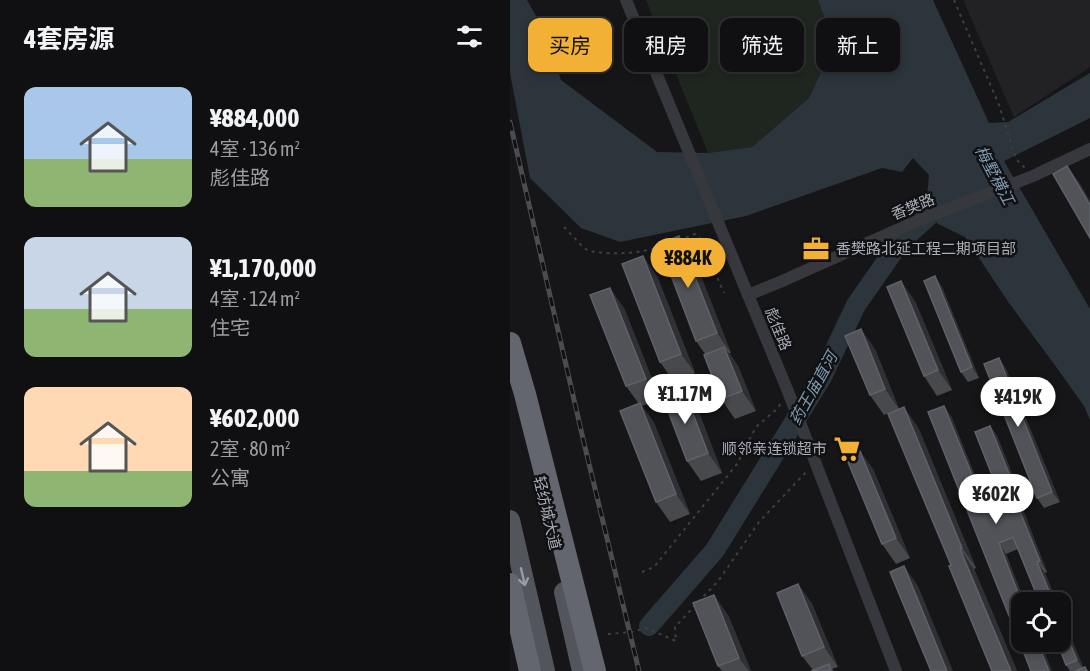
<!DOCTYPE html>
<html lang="zh">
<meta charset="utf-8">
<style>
:root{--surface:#101012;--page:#19191b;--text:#f1f3f6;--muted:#9c9d9f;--line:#303032;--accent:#f2b134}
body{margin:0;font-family:"Asap Condensed","Noto Sans SC",sans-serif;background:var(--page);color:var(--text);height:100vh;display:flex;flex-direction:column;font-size:22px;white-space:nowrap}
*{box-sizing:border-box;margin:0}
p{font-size:20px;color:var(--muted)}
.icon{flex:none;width:33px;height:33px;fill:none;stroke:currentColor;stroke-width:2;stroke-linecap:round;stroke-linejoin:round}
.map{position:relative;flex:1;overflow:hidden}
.panel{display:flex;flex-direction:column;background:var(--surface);width:510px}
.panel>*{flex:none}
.banner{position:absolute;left:18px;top:18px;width:471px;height:54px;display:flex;gap:12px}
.tools{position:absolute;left:501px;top:592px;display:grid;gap:12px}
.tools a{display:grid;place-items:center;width:60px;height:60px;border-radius:12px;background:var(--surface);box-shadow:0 3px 9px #0003,0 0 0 2px var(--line);font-size:30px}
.price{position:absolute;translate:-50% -51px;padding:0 14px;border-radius:21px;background:#fff;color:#222;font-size:20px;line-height:39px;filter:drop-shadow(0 2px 3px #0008)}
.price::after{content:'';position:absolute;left:50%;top:36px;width:18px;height:14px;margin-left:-9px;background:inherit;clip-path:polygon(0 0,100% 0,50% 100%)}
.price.selected{background:var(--accent);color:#111}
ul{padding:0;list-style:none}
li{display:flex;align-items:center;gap:18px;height:150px;padding:0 24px}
li span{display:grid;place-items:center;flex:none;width:168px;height:120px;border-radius:12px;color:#555}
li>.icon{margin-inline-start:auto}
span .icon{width:72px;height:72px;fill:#fffc;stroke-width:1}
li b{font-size:26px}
h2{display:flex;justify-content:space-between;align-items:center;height:72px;padding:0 24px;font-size:26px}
.tag{padding:0 21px;border-radius:12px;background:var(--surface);box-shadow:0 3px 9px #0003,0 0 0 2px var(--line);font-size:21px;line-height:54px}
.tag.selected{background:var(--accent);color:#111}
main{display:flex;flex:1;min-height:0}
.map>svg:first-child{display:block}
</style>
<main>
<section class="panel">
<h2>4套房源<svg class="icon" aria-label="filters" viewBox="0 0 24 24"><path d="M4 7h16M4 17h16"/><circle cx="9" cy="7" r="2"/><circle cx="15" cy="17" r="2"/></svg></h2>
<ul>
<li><span style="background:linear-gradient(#a9c7e8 60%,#8fb573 0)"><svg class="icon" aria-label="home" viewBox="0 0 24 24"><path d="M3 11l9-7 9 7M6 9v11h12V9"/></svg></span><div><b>¥884,000</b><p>4室 · 136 m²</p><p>彪佳路</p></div></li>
<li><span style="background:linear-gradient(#c9d6e8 60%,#8fb573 0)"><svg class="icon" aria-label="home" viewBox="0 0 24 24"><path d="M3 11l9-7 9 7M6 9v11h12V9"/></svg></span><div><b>¥1,170,000</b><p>4室 · 124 m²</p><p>住宅</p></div></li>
<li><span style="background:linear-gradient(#ffd9b3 70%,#8fb573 0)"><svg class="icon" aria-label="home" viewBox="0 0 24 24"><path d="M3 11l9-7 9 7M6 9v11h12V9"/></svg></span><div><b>¥602,000</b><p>2室 · 80 m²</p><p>公寓</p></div></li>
</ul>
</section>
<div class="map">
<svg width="580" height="671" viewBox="0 0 580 671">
<rect width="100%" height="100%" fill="#161618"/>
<!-- built -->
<polygon fill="#222225" points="453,0 580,0 580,67 504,117"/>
<!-- green -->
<polygon fill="#1e261f" points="136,0 308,0 324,44 299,98 242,147 198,153"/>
<!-- water -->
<polygon fill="#2c353c" points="0,0 17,0 35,32 51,80 147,152 198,153 242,147 299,98 324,44 308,0 423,0 479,123 498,122 580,73 580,118 494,161 580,309 580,420 574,406 544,364 499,303 455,237 428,224 416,208 419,175 403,158 392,172 372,168 236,216 110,242 71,228 20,178 0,73"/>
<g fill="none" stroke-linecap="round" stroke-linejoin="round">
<!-- river -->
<polyline stroke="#2c353c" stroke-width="20" points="139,626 205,550 312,377 346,305 390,242 425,210"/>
<!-- path -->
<g stroke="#3d3f44" stroke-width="2" stroke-dasharray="3 4.5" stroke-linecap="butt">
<polyline points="444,0 489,105 506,159 515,168"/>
<path d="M54,227L74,248L79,251C103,255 130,254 152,246"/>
<polyline points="169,240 185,234 189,236 214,293"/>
<polyline points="132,572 144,567 227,464 246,427 268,408 271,403"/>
<polyline points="98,634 122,632 136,628 166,641 165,627 209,580 249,522 297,471"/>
</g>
<!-- street -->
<g stroke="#37383d" stroke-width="12">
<polyline points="116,0 277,389 386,671"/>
<polyline points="238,295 270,282 407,221 523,176 580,149"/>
</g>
<!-- primary -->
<g stroke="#53555c" stroke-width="20">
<polyline points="0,520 35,671"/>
<polyline points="54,592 72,671"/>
</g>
<!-- highway -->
<g stroke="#63666e" stroke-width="22">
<polyline points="0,343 15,394 85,671"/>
<polyline points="0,584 20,671"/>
</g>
<!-- rail casing -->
<g stroke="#4a4c52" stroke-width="5">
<polyline id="rail" points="0,122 74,443 129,671"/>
</g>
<!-- rail -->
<use href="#rail" stroke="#111113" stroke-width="3" stroke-dasharray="9" stroke-linecap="butt"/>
</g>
<!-- wall -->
<g fill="#47494d">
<polygon points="183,256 221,353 219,353 228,366 246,411 225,419 211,399 195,354 186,341"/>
<polygon points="147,276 185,373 164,382 150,362"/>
<polygon points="432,287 469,378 458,382 451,372"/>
<polygon points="405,301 442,390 427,396 414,376"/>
<polygon points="114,308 150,399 132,406 144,423 180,514 160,522 146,502 129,404 116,386"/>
<polygon points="365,349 389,409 374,415 360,395"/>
<polygon points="489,358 496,369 550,502 534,508 527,498"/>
<polygon points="188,410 212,473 191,481 177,461"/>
<polygon points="418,412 441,416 478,508 493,503 480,426 487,436 513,501 510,502 537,572 535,573 547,603 531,603 508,549 496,554 515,603"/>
<polygon points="408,427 466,568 464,569 507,671 482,671"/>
<polygon points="363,469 400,558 386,564 372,544"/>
<polygon points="288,584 302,604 328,667 322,669 324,671 301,671 303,670 292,656"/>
<polygon points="550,611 573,668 575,667 578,671 560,671 556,665 550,642"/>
<polygon points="218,615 241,671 212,671 208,666"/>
</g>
<!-- shaded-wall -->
<g fill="#2f3033">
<polygon points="557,166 571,185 580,201 580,205"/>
<polygon points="169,236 183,256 221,353 207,333"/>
<polygon points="133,256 147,276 185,373 171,354"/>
<polygon points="425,276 432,287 469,378 462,367"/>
<polygon points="391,281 405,301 442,390 428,370"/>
<polygon points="100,288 114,308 150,399 136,379"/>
<polygon points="351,329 365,349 389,409 375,389"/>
<polygon points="214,347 228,366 246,411 232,391"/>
<polygon points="489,358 496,369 550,502 542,492"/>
<polygon points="174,390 188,410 212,473 198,453"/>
<polygon points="130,403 144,423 180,514 166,494"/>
<polygon points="434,406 441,416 483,520 476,509"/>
<polygon points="394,407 408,427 466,568 452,548"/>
<polygon points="480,426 487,436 513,501 506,491"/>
<polygon points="349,449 363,469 400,558 386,538"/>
<polygon points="502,492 510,502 537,572 530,561"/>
<polygon points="489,543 496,554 515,603 512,603"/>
<polygon points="450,549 464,569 507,671 501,671"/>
<polygon points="527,562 535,573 547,603 544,603"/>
<polygon points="394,566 408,586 443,671 437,671"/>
<polygon points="288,584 302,604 328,667 314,647"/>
<polygon points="204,595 218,615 241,671 239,671 229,658"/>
<polygon points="550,611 575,671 567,660 550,619"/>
<polygon points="527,642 531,642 542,671 539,671"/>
</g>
<!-- building -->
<g fill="#525359" stroke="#5f6168" stroke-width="1.5">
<polygon points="557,166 580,205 580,238 543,174"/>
<polygon points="169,236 207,333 186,341 149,244"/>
<polygon points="133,256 171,354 150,362 112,264"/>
<polygon points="425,276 462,367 451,372 414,281"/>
<polygon points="391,281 428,370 414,376 377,287"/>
<polygon points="100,288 136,379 116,386 80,295"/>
<polygon points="351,329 375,389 360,395 335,336"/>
<polygon points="214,347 232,391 211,399 194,355"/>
<polygon points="489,358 542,492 527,498 474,364"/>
<polygon points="174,390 198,453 177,461 153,398"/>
<polygon points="130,403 166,494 146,502 110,411"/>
<polygon points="434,406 476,509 493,503 465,432 480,426 506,491 502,492 530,561 527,562 544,603 530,603 503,537 489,543 512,603 512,642 527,642 539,671 521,671 418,412"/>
<polygon points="394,407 452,548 450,549 501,671 482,671 439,566 441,565 378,414"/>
<polygon points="349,449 386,538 372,544 335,455"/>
<polygon points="394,566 437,671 421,671 380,572"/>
<polygon points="288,584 314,647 292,656 267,593"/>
<polygon points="204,595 229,658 208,666 183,603"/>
<polygon points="550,619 567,660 556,665 547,642 550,642"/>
<polygon points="319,664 321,671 301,671"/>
<polygon points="575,667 577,671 565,671"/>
</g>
<!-- one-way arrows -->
<defs><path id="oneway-shaft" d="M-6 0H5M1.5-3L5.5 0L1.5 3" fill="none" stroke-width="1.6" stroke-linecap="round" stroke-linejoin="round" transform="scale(1.5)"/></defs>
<use stroke="#979ba6" href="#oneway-shaft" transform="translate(13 577) rotate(77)"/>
<!-- icons -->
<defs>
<g id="office-bare" transform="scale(2.07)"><path d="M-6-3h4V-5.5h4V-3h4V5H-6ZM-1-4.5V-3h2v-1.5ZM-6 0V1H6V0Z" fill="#f2b134" stroke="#111113" stroke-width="2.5" paint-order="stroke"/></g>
<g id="supermarket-bare" transform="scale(2.07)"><path d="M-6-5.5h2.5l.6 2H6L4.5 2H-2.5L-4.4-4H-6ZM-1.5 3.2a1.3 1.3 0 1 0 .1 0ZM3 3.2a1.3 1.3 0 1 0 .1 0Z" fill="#f2b134" stroke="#111113" stroke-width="2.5" paint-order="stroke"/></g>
</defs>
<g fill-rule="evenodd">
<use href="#office-bare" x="306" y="249"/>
<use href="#supermarket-bare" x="337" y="449"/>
</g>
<g text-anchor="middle" stroke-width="5" stroke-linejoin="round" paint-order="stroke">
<!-- street labels -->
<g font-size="15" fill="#a8adb8" stroke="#111113">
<text transform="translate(403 207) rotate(-22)" y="5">香樊路</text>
<text transform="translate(268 329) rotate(68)" y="5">彪佳路</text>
<text transform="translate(37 513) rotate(77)" y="5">轻纺城大道</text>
</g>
<!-- poi labels -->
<g font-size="15" fill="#a8adb8" stroke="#111113" text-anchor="start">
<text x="326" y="254">香樊路北延工程二期项目部</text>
<text x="317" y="454" text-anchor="end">顺邻亲连锁超市</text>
</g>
<!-- water labels -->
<g font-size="16" font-style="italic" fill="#7f9bb3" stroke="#111113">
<text transform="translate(485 175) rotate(62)" y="6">梅墅横江</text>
<text transform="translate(303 388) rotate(-61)" y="6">药王庙直河</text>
</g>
</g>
</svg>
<div class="tools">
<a><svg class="icon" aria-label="locate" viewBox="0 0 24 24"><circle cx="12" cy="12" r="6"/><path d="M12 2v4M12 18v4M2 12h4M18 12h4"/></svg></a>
</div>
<b class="price selected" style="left:178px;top:289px">¥884K</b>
<b class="price" style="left:175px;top:425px">¥1.17M</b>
<b class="price" style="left:508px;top:428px">¥419K</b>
<b class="price" style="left:486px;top:525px">¥602K</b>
<div class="banner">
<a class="tag selected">买房</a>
<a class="tag">租房</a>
<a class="tag">筛选</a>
<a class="tag">新上</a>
</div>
</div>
</main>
